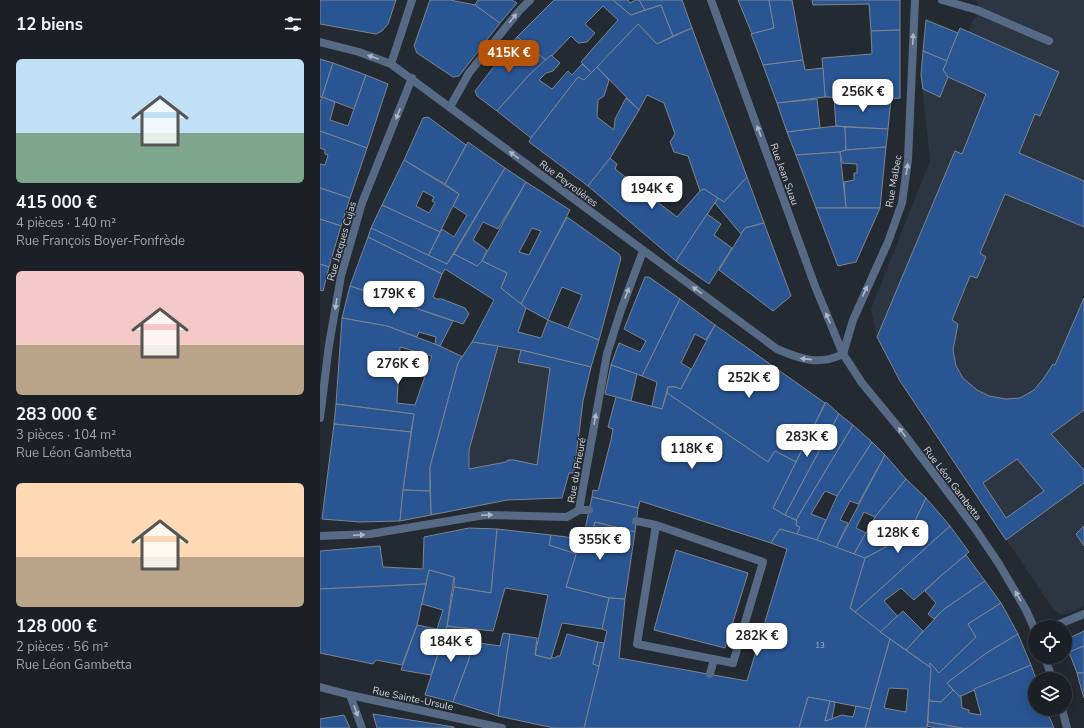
<!DOCTYPE html>
<html lang="fr">
<meta charset="utf-8">
<style>
:root{--surface:#1b2026;--page:#24282e;--text:#f1f3f6;--muted:#a0a3a7;--line:#393e43;--accent:#b45309}
body{margin:0;font-family:"Nunito Sans",sans-serif;background:var(--page);color:var(--text);height:100vh;display:flex;flex-direction:column;font-size:15px;white-space:nowrap}
*{box-sizing:border-box;margin:0}
p{font-size:13px;color:var(--muted)}
.icon{flex:none;width:22px;height:22px;fill:none;stroke:currentColor;stroke-width:2;stroke-linecap:round;stroke-linejoin:round}
.map{position:relative;flex:1;overflow:hidden}
.side{display:flex;flex-direction:column;background:var(--surface);width:320px}
.side>*{flex:none}
.tools{position:absolute;left:708px;top:620px;display:grid;gap:8px}
.tools a{display:grid;place-items:center;width:44px;height:44px;border-radius:50%;background:var(--surface);box-shadow:0 4px 16px #0002,0 0 0 1px var(--line);font-size:20px}
.price{position:absolute;translate:-50% -34px;padding:0 9px;border-radius:8px;background:#fff;color:#222;font-size:13px;line-height:26px;filter:drop-shadow(0 1px 2px #0008)}
.price::after{content:'';position:absolute;left:50%;top:24px;width:12px;height:9px;margin-left:-6px;background:inherit;clip-path:polygon(0 0,100% 0,50% 100%)}
.price.current{background:var(--accent);color:#fff}
ul{padding:0;list-style:none}
li{display:grid;align-content:center;gap:8px;height:212px;padding:0 16px}
li span{display:grid;place-items:center;height:124px;border-radius:6px;color:#555}
li>.icon{margin-inline-start:auto}
span .icon{width:72px;height:72px;fill:#fffc;stroke-width:1}
li b{font-size:17px}
h2{display:flex;justify-content:space-between;align-items:center;height:48px;padding:0 16px;font-size:17px}
main{display:flex;flex:1;min-height:0}
.map>svg:first-child{display:block}
</style>
<main>
<section class="side">
<h2>12 biens<svg class="icon" aria-label="filters" viewBox="0 0 24 24"><path d="M4 7h16M4 17h16"/><circle cx="9" cy="7" r="2"/><circle cx="15" cy="17" r="2"/></svg></h2>
<ul>
<li><span style="background:linear-gradient(#bfe0f5 60%,#7fa58c 0)"><svg class="icon" aria-label="home" viewBox="0 0 24 24"><path d="M3 11l9-7 9 7M6 9v11h12V9"/></svg></span><div><b>415 000 €</b><p>4 pièces · 140 m²</p><p>Rue François Boyer-Fonfrède</p></div></li>
<li><span style="background:linear-gradient(#f6c9c9 60%,#b9a48a 0)"><svg class="icon" aria-label="home" viewBox="0 0 24 24"><path d="M3 11l9-7 9 7M6 9v11h12V9"/></svg></span><div><b>283 000 €</b><p>3 pièces · 104 m²</p><p>Rue Léon Gambetta</p></div></li>
<li><span style="background:linear-gradient(#ffd9b3 60%,#b9a48a 0)"><svg class="icon" aria-label="home" viewBox="0 0 24 24"><path d="M3 11l9-7 9 7M6 9v11h12V9"/></svg></span><div><b>128 000 €</b><p>2 pièces · 56 m²</p><p>Rue Léon Gambetta</p></div></li>
</ul>
</section>
<div class="map">
<svg width="764" height="728" viewBox="0 0 764 728">
<rect width="100%" height="100%" fill="#242a32"/>
<!-- built -->
<g fill="#2c3542">
<polygon points="656,0 764,0 764,606 748,614 740,614 733,609 580,381 557,337 551,309 610,161 601,75 638,33 640,28 648,32 654,18 656,18 658,1"/>
<polygon points="152,342 201,350 271,367 263,401 254,473 249,473 242,498 187,500 111,515 110,467 143,357"/>
</g>
<!-- building -->
<g fill="#295593" stroke="#7e848e" fill-rule="evenodd">
<polygon points="0,0 76,0 68,24 62,31 56,34 0,24"/>
<polygon points="110,0 130,0 155,5 180,23 139,76 133,77 97,53 94,46"/>
<polygon points="158,0 192,0 197,3 180,23 155,5"/>
<polygon points="234,0 293,0 311,15 341,5 353,36 337,44 318,24 272,73 261,62 298,20 283,6 265,24 275,33 267,42 258,43 251,36 227,61 197,37"/>
<polygon points="293,0 308,0 310,3 315,0 319,0 325,10 311,15"/>
<polygon points="319,0 362,0 372,28 353,36 341,5 325,10"/>
<polygon points="418,0 449,0 454,28 432,34"/>
<polygon points="449,0 472,0 483,60 443,65 431,34 454,28"/>
<polygon points="492,0 580,0 580,30 551,31 549,4 493,5"/>
<polygon points="606,20 638,33 627,61 603,51"/>
<polygon points="318,24 337,44 372,28 427,177 404,202 384,189 380,191 368,156 354,152 350,142 355,134 344,103 327,95 319,110 277,67"/>
<path d="M640,28L739,72L720,116L715,114L699,153L764,181V227L685,194L660,253L666,257L657,278L650,276L632,320L638,324L633,350L636,366L643,378L657,390L669,396L686,399L700,398L714,390L724,378L733,364L735,365L764,298V410L731,434L764,470V483L686,540L580,381L557,337L635,151L642,154L666,94L628,77L623,70ZM697,459L724,491L686,518L663,483Z"/>
<polygon points="580,30 580,98 571,99 505,97 502,58 552,54 551,31"/>
<polygon points="197,37 227,61 210,74 177,111 157,96 155,91"/>
<polygon points="603,51 627,61 623,70 628,77 620,97 603,89 601,75"/>
<polygon points="231,55 240,63 233,71 226,73 219,80 232,89 248,71 252,75 262,64 272,73 264,80 258,77 211,138 177,111 210,74"/>
<polygon points="0,59 13,63 2,97 0,97"/>
<polygon points="483,60 485,70 503,68 505,97 457,103 443,65"/>
<polygon points="13,63 46,75 34,109 2,97"/>
<polygon points="277,67 289,80 284,96 278,100 277,117 294,130 295,119 306,98 319,110 289,160 268,186 209,142 211,138 258,77 264,80"/>
<polygon points="46,75 68,84 47,148 0,131 0,102 2,97 15,102 10,120 28,126"/>
<polygon points="514,98 571,99 568,129 516,126"/>
<polygon points="497,99 500,128 467,132 457,103"/>
<polygon points="108,117 146,145 125,184 84,160 103,118"/>
<polygon points="516,126 525,127 526,150 520,152 476,155 467,132"/>
<polygon points="525,127 568,129 566,147 526,150"/>
<polygon points="0,131 47,148 30,198 0,188 0,164 5,165 8,155 5,154 5,150 0,148"/>
<polygon points="148,142 185,168 127,264 108,256 122,229 134,237 147,215 133,206 139,194 125,184"/>
<polygon points="566,147 560,208 526,208 524,182 534,180 534,173 537,173 537,164 522,163 520,152 526,150"/>
<polygon points="520,152 526,208 496,208 476,155"/>
<polygon points="290,158 297,164 295,169 357,217 380,191 384,189 398,198 356,261 268,186"/>
<path d="M84,160L139,194L120,232L62,205ZM103,191L114,197L112,201L115,203L109,213L96,206Z"/>
<polygon points="185,168 206,182 178,229 163,222 153,240 167,250 162,261 157,266 134,254"/>
<polygon points="427,177 444,223 425,228 421,234 395,203 398,198 404,202"/>
<path d="M206,182L250,210L201,304L181,288L187,273L162,261ZM212,228L221,231L209,255L199,252Z"/>
<polygon points="0,188 30,198 21,226 0,219"/>
<polygon points="62,205 120,232 108,256 51,228"/>
<polygon points="496,208 560,208 536,262 518,266"/>
<polygon points="387,214 401,224 394,235 412,248 389,284 356,261"/>
<polygon points="247,217 299,254 301,258 279,340 248,328 262,295 242,287 228,320 206,308 201,304"/>
<polygon points="0,219 21,226 9,267 0,264"/>
<polygon points="444,223 471,296 453,311 399,270 425,228"/>
<polygon points="51,228 127,264 134,254 157,266 162,261 187,273 181,288 206,308 198,332 221,338 228,320 279,340 271,367 201,350 152,342 174,300 125,269 122,274 48,237"/>
<polygon points="48,237 122,274 113,297 117,299 122,299 145,308 149,314 143,324 30,286"/>
<polygon points="0,264 9,267 3,291 0,290"/>
<polygon points="325,277 329,277 360,299 322,376 291,365 299,343 320,352 326,341 304,329"/>
<polygon points="30,286 133,321 120,346 115,344 116,337 99,332 97,337 67,326 22,318"/>
<polygon points="360,299 395,325 386,340 375,334 361,363 371,369 361,389 355,387 348,387 342,409 332,406 337,382 322,376"/>
<path d="M22,318L67,326L120,346L143,357L138,363L110,467V491L83,490L94,414L16,404ZM80,347L112,356L95,405L77,403Z"/>
<polygon points="395,325 505,403 476,462 455,451 448,462 347,393 348,387 355,387 361,389"/>
<polygon points="152,342 178,346 149,450 149,469 186,462 188,460 194,460 217,465 230,368 198,362 201,350 271,367 263,401 254,473 249,473 242,498 187,500 111,515 110,467 138,363"/>
<polygon points="291,365 317,374 311,401 285,394"/>
<polygon points="347,393 448,462 455,451 476,462 453,508 477,521 476,525 480,527 477,534 460,529 451,543 320,501 318,508 272,497 273,490 278,491 291,440 293,429 288,427 296,397 342,409"/>
<polygon points="506,402 519,414 465,515 453,508"/>
<polygon points="16,404 94,414 91,432 14,424"/>
<polygon points="519,414 533,425 476,520 465,515"/>
<polygon points="14,424 91,432 83,490 80,521 40,522 2,519"/>
<polygon points="533,425 552,442 517,496 505,491 491,514 506,520 497,540 477,534 480,527 476,525 477,521 476,520"/>
<polygon points="552,442 565,455 538,504 530,501 520,520 528,523 516,548 497,540 517,496"/>
<polygon points="565,455 586,479 555,517 544,512 536,528 546,533 534,554 516,548"/>
<polygon points="586,479 606,498 595,521 566,547 545,558 534,554 555,517"/>
<polygon points="83,490 110,491 111,515 80,521"/>
<polygon points="272,497 318,508 315,532 275,522 270,540 263,538"/>
<polygon points="606,498 630,526 535,612 530,608 545,558 566,547 595,521"/>
<polygon points="275,522 315,532 305,599 289,598 246,587 256,554 229,545 231,535 270,540"/>
<polygon points="630,526 649,552 623,574 594,600 581,588 564,601 578,617 560,632 535,612"/>
<polygon points="764,526 764,546 756,534"/>
<polygon points="149,528 177,529 171,593 134,587 134,577 109,570 106,584 0,589 0,551 60,546 63,567 103,569 104,537"/>
<polygon points="177,529 231,535 229,545 256,554 246,587 289,598 282,629 242,623 231,659 215,655 228,595 185,588 173,631 127,626 134,587 171,593"/>
<polygon points="460,529 497,540 545,558 530,608 570,639 550,709 488,697 479,728 264,728 287,631 282,629 289,598 305,599 299,658 427,681 467,549 451,543"/>
<polygon points="356,550 428,573 405,648 334,630"/>
<polygon points="646,555 665,581 623,610 614,619 608,614 616,603 605,591 623,574"/>
<polygon points="109,570 134,577 127,626 111,675 81,670 97,625 117,629 123,610 102,604"/>
<polygon points="665,581 681,603 648,624 656,637 619,673 610,663 611,668 586,650 623,610"/>
<polygon points="106,584 97,625 82,665 56,660 53,664 0,653 0,589"/>
<polygon points="681,603 698,634 665,654 627,683 633,690 621,702 609,701 610,663 619,673 656,637 648,624"/>
<polygon points="583,611 603,631 586,650 560,632"/>
<polygon points="127,626 156,630 148,662 133,702 105,695"/>
<polygon points="764,631 764,646 749,652 745,640"/>
<polygon points="183,633 190,634 178,716 133,702 148,662 153,642 180,646"/>
<polygon points="190,634 217,638 215,655 231,659 231,657 235,658 237,656 240,656 247,634 278,642 273,664 279,666 264,728 234,728 178,716"/>
<polygon points="698,634 711,665 641,696 639,696 627,683 665,654"/>
<path d="M570,639L611,668L607,728H545ZM569,688L588,689L586,712L564,708Z"/>
<polygon points="278,642 284,643 279,666 273,664"/>
<polygon points="764,646 764,673 757,673 749,652"/>
<polygon points="711,665 716,679 715,709 726,709 734,728 642,728 608,722 609,701 621,702 633,690 639,696 641,696 642,708 649,710 649,713 661,715 654,689"/>
<polygon points="757,673 764,673 764,698 761,688"/>
<polygon points="488,697 510,701 505,721 522,715 533,717 536,706 550,709 545,728 479,728"/>
<polygon points="510,701 515,702 512,719 505,721"/>
<polygon points="53,714 134,727 134,728 57,728"/>
<polygon points="24,715 30,728 0,728 0,719"/>
<polygon points="608,722 642,728 616,728 607,726"/>
</g>
<g fill="none" stroke-linecap="round" stroke-linejoin="round">
<!-- service -->
<g stroke="#566a86" stroke-width="8">
<polyline points="622,0 657,10 729,41"/>
<polyline points="259,510 269,510"/>
<polyline points="316,521 336,525 443,562 413,663 317,644 336,525"/>
<polyline points="390,674 394,659"/>
</g>
<!-- pedestrian -->
<polyline stroke="#566a86" stroke-width="8" points="30,695 42,728"/>
<!-- minor -->
<g stroke="#566a86" stroke-width="8">
<polyline points="391,0 495,286 523,354 542,383 584,434 654,527 679,564 706,610 715,630"/>
<path d="M0,42L39,52L71,64L457,349C480,359 499,366 523,354"/>
<polyline points="71,64 92,0"/>
<polyline points="130,107 149,73 199,11 210,0"/>
<polyline points="523,354 533,320 568,242 582,203 588,160 595,0"/>
<polyline points="0,418 9,345 21,276 42,203 92,78"/>
<polyline points="0,536 50,534 165,515 247,517 259,510 287,354 301,310 323,251"/>
<polyline points="728,627 742,623 764,614"/>
<polyline points="725,657 732,679"/>
<polyline points="0,687 30,695 182,728"/>
<polyline points="742,709 747,728"/>
</g>
</g>
<!-- one-way arrows -->
<defs><path id="oneway-solid" d="M-6-.8H1V-3.2L6.5 0L1 3.2V.8H-6Z"/></defs>
<g fill="#afb7c3">
<use href="#oneway-solid" transform="translate(193 18) rotate(-51)"/>
<use href="#oneway-solid" transform="translate(593 39) rotate(-87)"/>
<use href="#oneway-solid" transform="translate(53 57) rotate(-161)"/>
<use href="#oneway-solid" transform="translate(78 114) rotate(111)"/>
<use href="#oneway-solid" transform="translate(439 131) rotate(-110)"/>
<use href="#oneway-solid" transform="translate(194 155) rotate(-143)"/>
<use href="#oneway-solid" transform="translate(587 169) rotate(-81)"/>
<use href="#oneway-solid" transform="translate(377 290) rotate(-144)"/>
<use href="#oneway-solid" transform="translate(545 291) rotate(-66)"/>
<use href="#oneway-solid" transform="translate(307 293) rotate(-69)"/>
<use href="#oneway-solid" transform="translate(16 304) rotate(99)"/>
<use href="#oneway-solid" transform="translate(508 318) rotate(-113)"/>
<use href="#oneway-solid" transform="translate(486 359) rotate(-174)"/>
<use href="#oneway-solid" transform="translate(275 419) rotate(-80)"/>
<use href="#oneway-solid" transform="translate(582 432) rotate(-128)"/>
<use href="#oneway-solid" transform="translate(167 515) rotate(-2)"/>
<use href="#oneway-solid" transform="translate(39 535) rotate(-2)"/>
<use href="#oneway-solid" transform="translate(698 596) rotate(-120)"/>
<use href="#oneway-solid" transform="translate(36 711) rotate(70)"/>
</g>
<g text-anchor="middle" stroke-width="3" stroke-linejoin="round" paint-order="stroke">
<!-- number labels -->
<g font-size="8" fill="#aab7ca">
<text x="500" y="648">13</text>
</g>
<!-- street labels -->
<g font-size="10" fill="#d5d8dd" stroke="#242a32">
<text transform="translate(465 174) rotate(70)" y="4">Rue Jean Suau</text>
<text transform="translate(573 181) rotate(-80)" y="4">Rue Malbec</text>
<text transform="translate(249 183) rotate(37)" y="4">Rue Peyrolières</text>
<text transform="translate(21 241) rotate(-74)" y="4">Rue Jacques Cujas</text>
<text transform="translate(256 470) rotate(-80)" y="4">Rue du Prieuré</text>
<text transform="translate(633 483) rotate(53)" y="4">Rue Léon Gambetta</text>
<text transform="translate(93 698) rotate(12)" y="4">Rue Sainte-Ursule</text>
</g>
</g>
</svg>
<div class="tools">
<a><svg class="icon" aria-label="locate" viewBox="0 0 24 24"><circle cx="12" cy="12" r="6"/><path d="M12 2v4M12 18v4M2 12h4M18 12h4"/></svg></a>
<a><svg class="icon" aria-label="layers" viewBox="0 0 24 24"><path d="M12 4l9 5-9 5-9-5zM3 14l9 5 9-5"/></svg></a>
</div>
<b class="price current" style="left:189px;top:74px">415K €</b>
<b class="price" style="left:543px;top:113px">256K €</b>
<b class="price" style="left:332px;top:210px">194K €</b>
<b class="price" style="left:74px;top:315px">179K €</b>
<b class="price" style="left:78px;top:385px">276K €</b>
<b class="price" style="left:429px;top:399px">252K €</b>
<b class="price" style="left:487px;top:458px">283K €</b>
<b class="price" style="left:372px;top:470px">118K €</b>
<b class="price" style="left:578px;top:554px">128K €</b>
<b class="price" style="left:280px;top:561px">355K €</b>
<b class="price" style="left:437px;top:657px">282K €</b>
<b class="price" style="left:131px;top:663px">184K €</b>
</div>
</main>
